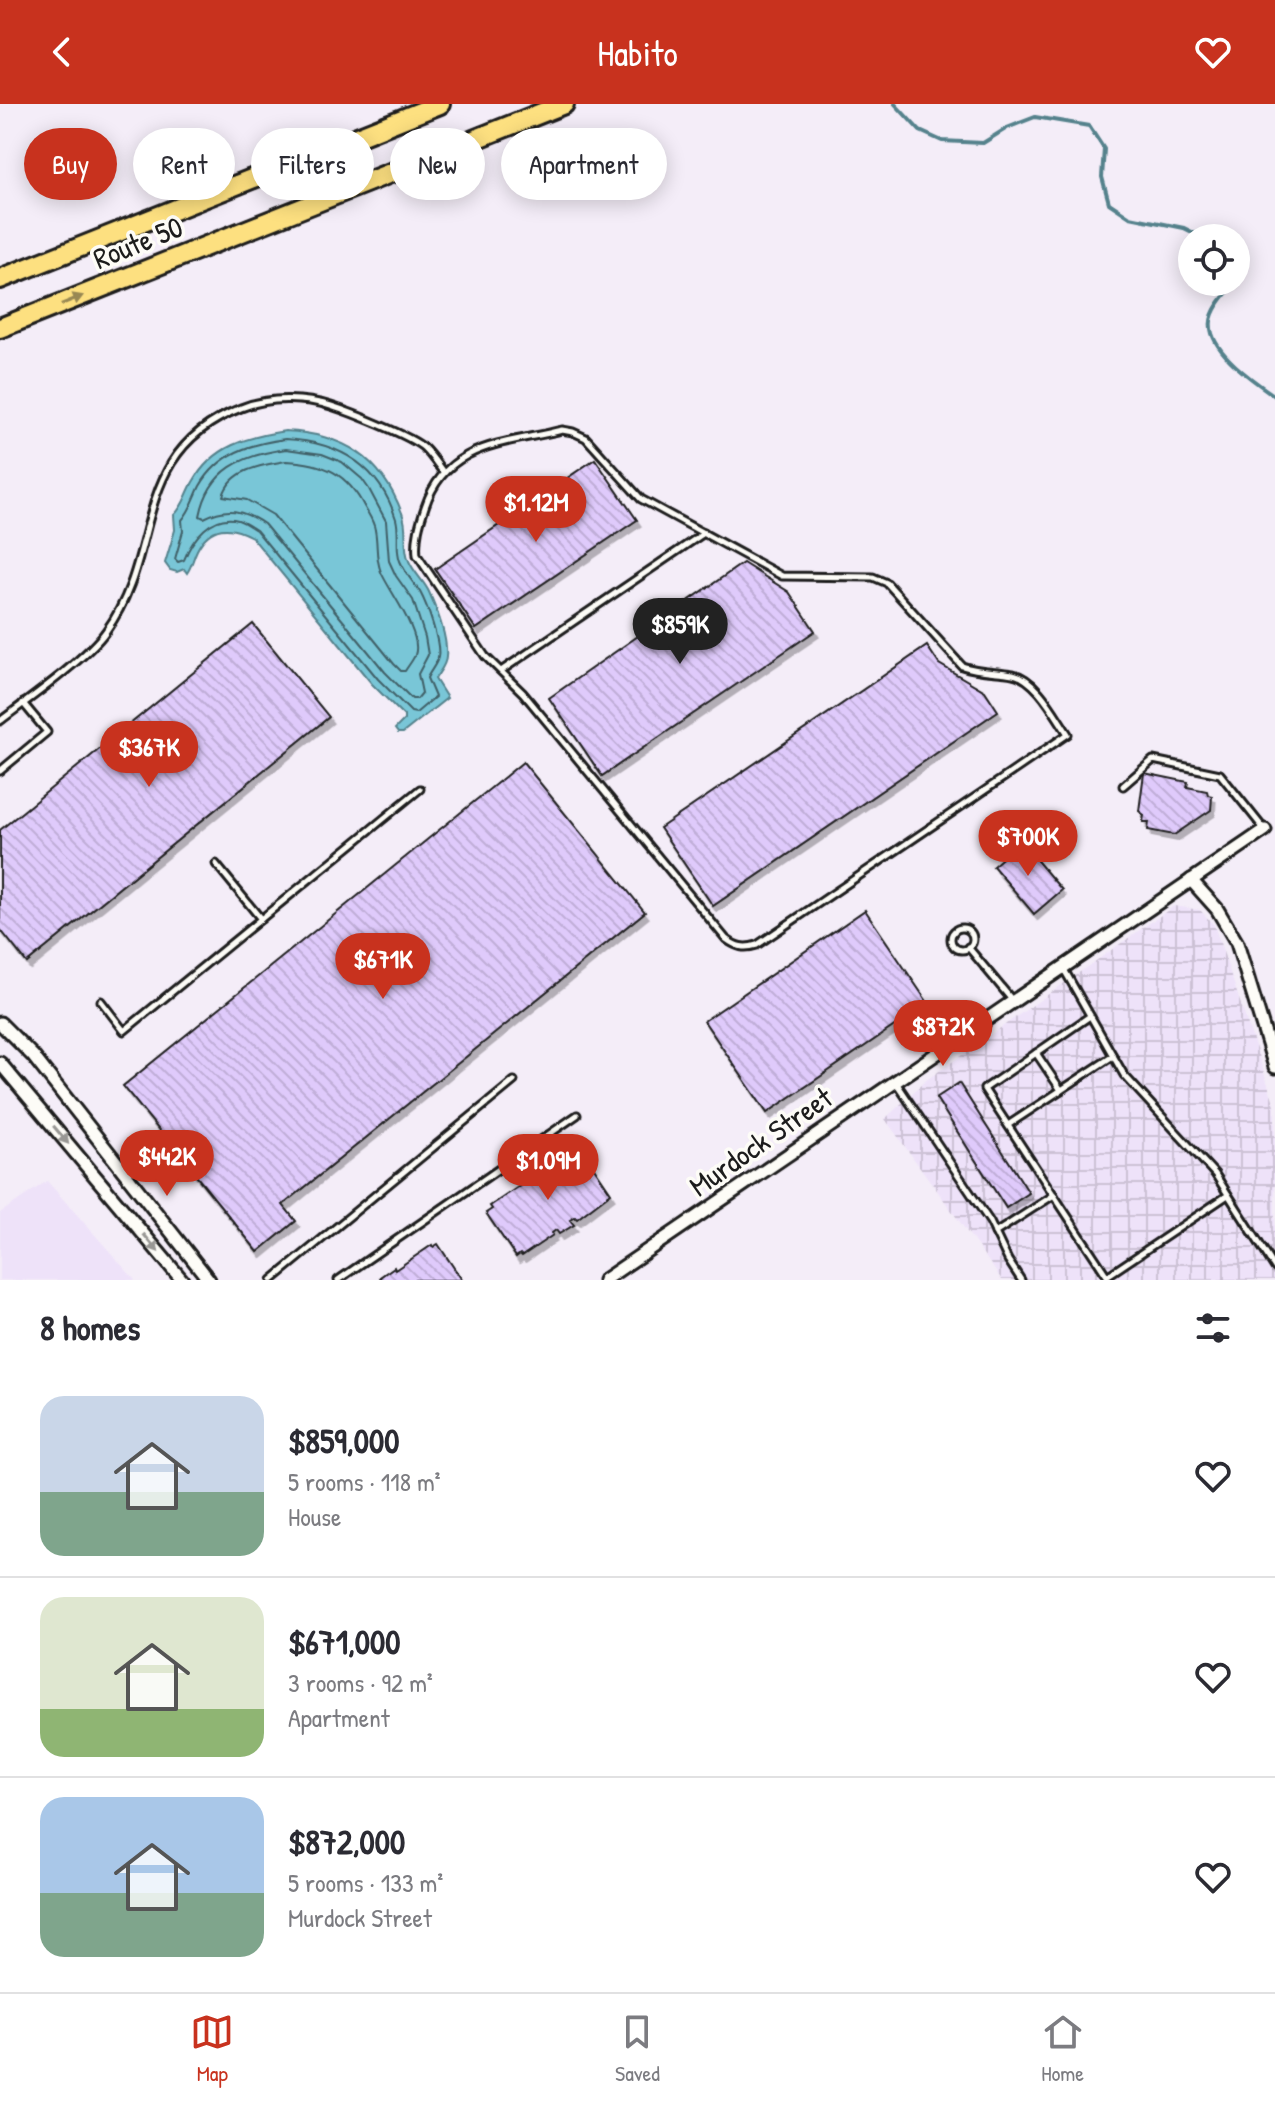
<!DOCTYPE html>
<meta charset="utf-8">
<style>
:root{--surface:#fff;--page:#f2f2f3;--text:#2b2b33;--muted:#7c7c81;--line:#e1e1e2;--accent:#c8321e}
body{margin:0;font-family:"Patrick Hand",sans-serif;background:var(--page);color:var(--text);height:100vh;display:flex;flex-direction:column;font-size:30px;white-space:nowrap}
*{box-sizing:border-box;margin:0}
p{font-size:26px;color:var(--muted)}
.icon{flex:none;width:44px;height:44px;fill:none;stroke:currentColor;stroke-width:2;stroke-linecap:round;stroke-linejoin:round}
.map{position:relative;height:1176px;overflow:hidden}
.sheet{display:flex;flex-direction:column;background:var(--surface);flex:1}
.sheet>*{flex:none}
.banner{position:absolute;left:24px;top:24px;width:800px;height:72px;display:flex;gap:16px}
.fabs{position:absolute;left:1178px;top:120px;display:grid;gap:16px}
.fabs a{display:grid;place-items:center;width:72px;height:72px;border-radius:50%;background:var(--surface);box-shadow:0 4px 20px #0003;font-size:40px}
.price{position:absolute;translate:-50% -68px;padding:0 18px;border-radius:28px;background:var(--accent);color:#fff;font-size:26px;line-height:52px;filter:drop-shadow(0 2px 4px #0008)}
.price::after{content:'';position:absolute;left:50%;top:48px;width:24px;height:18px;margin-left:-12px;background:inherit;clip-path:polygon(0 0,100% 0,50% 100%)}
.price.selected{background:#222;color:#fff}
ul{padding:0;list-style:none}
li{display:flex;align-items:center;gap:24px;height:200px;padding:0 40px}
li+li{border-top:2px solid var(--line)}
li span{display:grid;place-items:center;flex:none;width:224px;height:160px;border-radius:24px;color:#555}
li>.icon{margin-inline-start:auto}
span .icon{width:96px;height:96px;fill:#fffc;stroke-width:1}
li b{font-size:34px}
h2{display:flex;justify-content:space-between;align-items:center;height:96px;padding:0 40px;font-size:34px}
.tag{padding:0 28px;border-radius:36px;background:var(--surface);box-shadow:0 4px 20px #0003;font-size:28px;line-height:72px}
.tag.selected{background:var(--accent);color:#fff}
header{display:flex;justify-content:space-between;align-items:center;height:104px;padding:0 40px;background:var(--accent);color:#fff;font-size:36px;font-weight:600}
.tab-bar{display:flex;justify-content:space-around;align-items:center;height:112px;border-top:2px solid var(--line);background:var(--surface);font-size:22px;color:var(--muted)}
.tab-bar a{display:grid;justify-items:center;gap:4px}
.tab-bar .selected{color:var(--accent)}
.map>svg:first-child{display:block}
</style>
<header><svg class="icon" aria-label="back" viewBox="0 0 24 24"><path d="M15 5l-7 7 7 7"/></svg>Habito<svg class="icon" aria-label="heart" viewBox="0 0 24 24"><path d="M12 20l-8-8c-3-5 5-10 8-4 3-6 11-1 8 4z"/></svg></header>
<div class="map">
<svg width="1275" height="1176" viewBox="0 0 1275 1176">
<defs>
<pattern id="industrial-grid" width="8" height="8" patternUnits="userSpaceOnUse" patternTransform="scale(2)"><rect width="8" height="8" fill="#eee2f9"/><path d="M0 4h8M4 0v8" fill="none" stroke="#ccc1d5"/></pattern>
<pattern id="building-back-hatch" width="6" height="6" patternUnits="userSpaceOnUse" patternTransform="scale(2)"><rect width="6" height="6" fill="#dfcafb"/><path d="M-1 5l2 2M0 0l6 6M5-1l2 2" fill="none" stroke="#bfadd7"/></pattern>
<filter id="shadow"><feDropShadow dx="3.5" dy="6" stdDeviation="0" flood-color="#0004"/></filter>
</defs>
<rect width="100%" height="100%" fill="#f4edf8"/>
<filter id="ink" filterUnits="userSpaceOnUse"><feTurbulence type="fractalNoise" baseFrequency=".0125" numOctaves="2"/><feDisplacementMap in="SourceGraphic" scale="16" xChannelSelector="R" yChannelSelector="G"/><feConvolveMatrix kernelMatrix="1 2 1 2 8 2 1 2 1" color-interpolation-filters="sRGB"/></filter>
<g filter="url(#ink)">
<!-- built -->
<polygon fill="#eee2f9" points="47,1077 135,1176 0,1176 0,1109"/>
<!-- industrial -->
<polygon fill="url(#industrial-grid)" points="1174,802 1200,806 1214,821 1275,1001 1275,1176 1002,1176 885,1015 925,977"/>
<!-- water -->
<path fill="#79c6d7" stroke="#54828c" stroke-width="2" d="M285,327C343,330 381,353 402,409C409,426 402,442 409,457C414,469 424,477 429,488C437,506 448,534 446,553C446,561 439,568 435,575L447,594L403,629H398L395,625L404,616V612L372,580L252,433C231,421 210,420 197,446C193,454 192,462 187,469L184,465L177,468L170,466L165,459L175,426L174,411C184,402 186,390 193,378C213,342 247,333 285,327Z"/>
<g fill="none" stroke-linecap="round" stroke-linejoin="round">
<!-- shore -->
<g stroke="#416067" stroke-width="2">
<path d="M285,335C339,338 379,361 396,415C400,430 395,444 400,457C405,469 413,478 420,488C427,501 441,539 438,553C437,560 430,567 427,574L435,593L416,609L411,608L378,575L256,426C251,423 244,418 238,416C212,409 192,435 184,456L178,458L175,455L183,427L182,416C191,406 194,394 200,382C219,349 250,340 285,335Z"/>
<path d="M286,345L322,350L342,358L362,375L369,385L386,417L389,457L396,472L413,496L425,533L428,551L418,570L422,589L417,595H412L385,568L264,420C243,406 227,402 204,414L200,412C209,365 243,351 286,345Z"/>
<path d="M286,357C325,359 347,369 365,404C369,411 374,418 375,426C378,441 375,453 381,468C389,487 423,530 415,551C413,556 408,562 405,567H401L394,560L273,411L247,396L223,392C231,365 262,361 286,357Z"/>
</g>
<!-- stream -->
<g stroke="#54828c" stroke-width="4">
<polyline points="895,0 920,27 942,37 983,39 1007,24 1035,13 1089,22 1104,45 1102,73 1109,99 1130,113 1184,124 1204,134"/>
<path d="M1232,178V182C1223,194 1208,209 1211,225C1215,251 1255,278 1275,292"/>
</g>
</g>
<!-- building -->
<g fill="url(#building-back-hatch)" stroke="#1c1c1c" stroke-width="2" filter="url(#shadow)">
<polygon points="595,355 637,416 476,525 435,465"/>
<polygon points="743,459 789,488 815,527 602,672 549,594"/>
<polygon points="253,520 329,613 27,859 0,825 0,726"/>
<polygon points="927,542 939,560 985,587 998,607 713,802 660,724"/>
<polygon points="523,658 645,808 283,1101 296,1117 258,1148 123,982"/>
<polygon points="1144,669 1188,678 1187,683 1207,687 1208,691 1212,692 1211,706 1174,731 1148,726 1149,718 1143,718 1144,711 1139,707"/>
<polygon points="1021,738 1062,786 1034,810 993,762"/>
<polygon points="865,806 928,899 767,1009 704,917"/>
<polygon points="959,979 1029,1089 1006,1104 936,994"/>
<polygon points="580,1043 611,1089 577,1115 575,1113 570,1116 574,1121 559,1130 556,1126 552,1129 553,1131 522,1152 520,1150 516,1153 486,1109 492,1105 490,1102 524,1079 523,1076 536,1067 538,1069 574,1045 575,1047"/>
<polygon points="438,1140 462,1176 381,1176 380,1173 394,1163 395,1166 432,1141 433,1143"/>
</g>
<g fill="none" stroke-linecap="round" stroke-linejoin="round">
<!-- service casing -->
<g stroke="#1c1c1c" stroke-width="11">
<g id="service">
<path d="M562,326L573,328L586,334L641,395L782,472L873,473L887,479L962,562C979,568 995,567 1013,570C1037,575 1055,611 1068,630L757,841C744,845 737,843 726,835L523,589L485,552L417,451C415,434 420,418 425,403C446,338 506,340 562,326Z"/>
<polyline points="501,567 704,429"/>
<path d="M0,617C28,596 87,554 106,527C164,448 128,348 241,304C269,293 303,293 331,302C350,308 411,332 424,344C431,351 437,360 443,368"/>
<polyline points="0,667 47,628 23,599"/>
<polyline points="1123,682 1153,656 1220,670 1264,725"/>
<polyline points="216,760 261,815"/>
<circle cx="962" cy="835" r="11"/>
<polyline points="968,843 1012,896"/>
<polyline points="1062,862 1124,971 1215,1070 1275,1164"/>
<polyline points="101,897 124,927 420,685"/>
<polyline points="1090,912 984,985 1107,1172 1228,1091"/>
<polyline points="1036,949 1061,986"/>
<polyline points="895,977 990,1118 1008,1156 1021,1176"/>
<polyline points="1008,1021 1113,952"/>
<polyline points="995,1129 1054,1091"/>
<polyline points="272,1176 514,977"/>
<polyline points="338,1176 577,1011"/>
</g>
</g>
<!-- minor casing -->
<g stroke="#1c1c1c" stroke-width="17">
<g id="minor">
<polyline points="1191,776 1217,805 1237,839 1275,963"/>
<polyline points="0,919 33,952 209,1176"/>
<polyline points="0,959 182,1176"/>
<polyline points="604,1176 1265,726"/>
</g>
</g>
<!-- trunk casing -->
<g stroke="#1c1c1c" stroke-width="24">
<g id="trunk">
<polyline points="0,175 440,0"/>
<polyline points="0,224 564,0"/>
</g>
</g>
<!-- service -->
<use href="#service" stroke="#fdfcf7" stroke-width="5"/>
<!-- minor -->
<use href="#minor" stroke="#fdfcf7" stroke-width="11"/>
<!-- trunk -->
<use href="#trunk" stroke="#fde080" stroke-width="18"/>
</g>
<!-- one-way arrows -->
<defs><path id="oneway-solid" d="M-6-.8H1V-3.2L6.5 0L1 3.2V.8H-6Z" transform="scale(2)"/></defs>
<use fill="#988853" href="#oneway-solid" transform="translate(72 196) rotate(-22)"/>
<g fill="#989794">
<use href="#oneway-solid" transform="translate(61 1031) rotate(50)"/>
<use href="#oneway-solid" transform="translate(151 1139) rotate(50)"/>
</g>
</g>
<g text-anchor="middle" stroke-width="7" stroke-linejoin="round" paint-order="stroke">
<!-- street labels -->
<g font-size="30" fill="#1c1c1c" stroke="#fdfcf7">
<text transform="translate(138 139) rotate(-22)" y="10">Route 50</text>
<text transform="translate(761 1038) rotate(-35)" y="10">Murdock Street</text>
</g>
</g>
</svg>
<div class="fabs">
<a><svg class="icon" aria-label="locate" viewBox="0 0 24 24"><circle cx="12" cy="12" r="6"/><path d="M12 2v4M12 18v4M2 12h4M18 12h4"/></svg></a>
</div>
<b class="price" style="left:536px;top:440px">$1.12M</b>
<b class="price selected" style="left:680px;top:562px">$859K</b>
<b class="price" style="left:149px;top:685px">$367K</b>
<b class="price" style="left:1028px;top:774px">$700K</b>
<b class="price" style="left:383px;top:897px">$671K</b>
<b class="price" style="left:943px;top:964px">$872K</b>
<b class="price" style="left:167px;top:1094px">$442K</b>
<b class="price" style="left:548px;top:1098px">$1.09M</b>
<div class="banner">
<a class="tag selected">Buy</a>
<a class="tag">Rent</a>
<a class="tag">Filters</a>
<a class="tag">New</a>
<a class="tag">Apartment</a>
</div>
</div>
<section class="sheet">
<h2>8 homes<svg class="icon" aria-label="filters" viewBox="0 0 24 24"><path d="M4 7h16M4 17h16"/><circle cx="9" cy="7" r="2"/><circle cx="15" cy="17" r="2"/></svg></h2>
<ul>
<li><span style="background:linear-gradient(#c9d6e8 60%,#7fa58c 0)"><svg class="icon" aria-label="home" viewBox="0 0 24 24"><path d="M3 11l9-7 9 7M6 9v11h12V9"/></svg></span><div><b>$859,000</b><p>5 rooms · 118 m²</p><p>House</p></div><svg class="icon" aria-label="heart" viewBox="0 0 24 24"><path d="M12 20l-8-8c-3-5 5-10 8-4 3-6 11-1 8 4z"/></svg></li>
<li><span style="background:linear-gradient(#dfe7d0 70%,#8fb573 0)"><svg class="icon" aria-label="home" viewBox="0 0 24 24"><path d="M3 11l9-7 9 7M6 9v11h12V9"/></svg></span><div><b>$671,000</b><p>3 rooms · 92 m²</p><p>Apartment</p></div><svg class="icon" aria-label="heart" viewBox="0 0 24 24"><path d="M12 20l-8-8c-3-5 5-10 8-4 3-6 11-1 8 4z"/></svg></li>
<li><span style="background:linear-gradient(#a9c7e8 60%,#7fa58c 0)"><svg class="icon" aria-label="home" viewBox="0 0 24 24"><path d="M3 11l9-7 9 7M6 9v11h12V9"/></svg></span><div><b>$872,000</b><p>5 rooms · 133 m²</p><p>Murdock Street</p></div><svg class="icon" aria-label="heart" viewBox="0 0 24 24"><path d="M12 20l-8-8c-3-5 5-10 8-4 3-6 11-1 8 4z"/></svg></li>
</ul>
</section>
<nav class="tab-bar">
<a class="selected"><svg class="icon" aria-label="map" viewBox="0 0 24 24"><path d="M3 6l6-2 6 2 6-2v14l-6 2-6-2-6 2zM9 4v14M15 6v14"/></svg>Map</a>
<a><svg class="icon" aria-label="saved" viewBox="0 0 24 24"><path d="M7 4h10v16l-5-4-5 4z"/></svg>Saved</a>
<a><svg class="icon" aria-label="home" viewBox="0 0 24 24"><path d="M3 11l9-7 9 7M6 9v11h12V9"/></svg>Home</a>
</nav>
